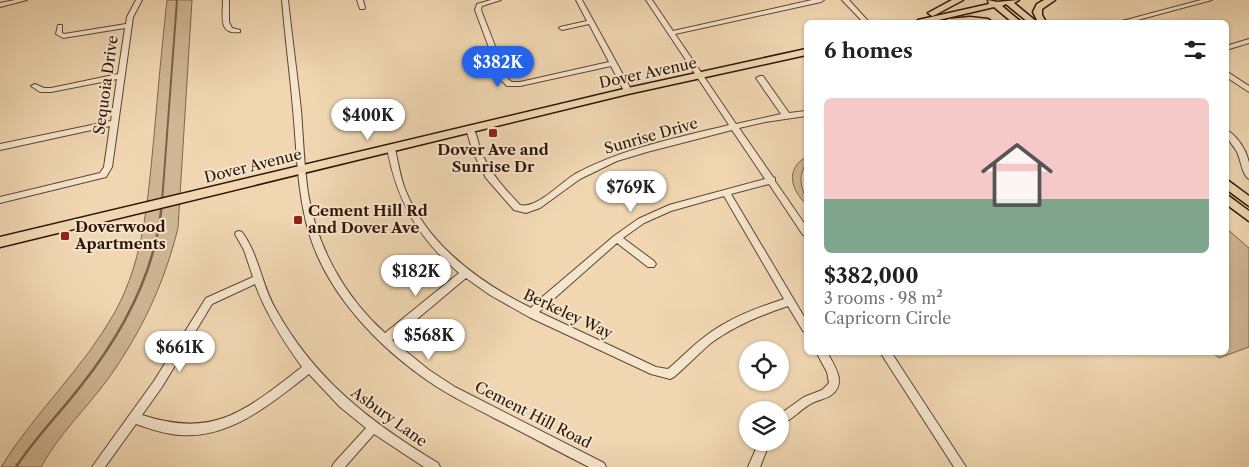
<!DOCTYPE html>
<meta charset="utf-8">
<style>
:root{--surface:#fff;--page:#f6f6f6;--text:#202124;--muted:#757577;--accent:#2563eb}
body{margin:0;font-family:"Libre Caslon Text",serif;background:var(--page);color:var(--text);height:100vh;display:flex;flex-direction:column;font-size:19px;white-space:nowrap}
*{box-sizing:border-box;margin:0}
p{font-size:16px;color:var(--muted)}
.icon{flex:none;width:28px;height:28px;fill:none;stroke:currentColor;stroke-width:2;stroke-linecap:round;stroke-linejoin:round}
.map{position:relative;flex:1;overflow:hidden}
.sheet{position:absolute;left:804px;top:20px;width:425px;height:335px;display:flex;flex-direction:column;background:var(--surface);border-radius:8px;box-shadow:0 1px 4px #0004}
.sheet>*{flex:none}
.controls{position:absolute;left:739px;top:341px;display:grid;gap:10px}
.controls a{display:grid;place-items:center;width:50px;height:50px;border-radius:50%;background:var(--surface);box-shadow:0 1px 4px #0004;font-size:25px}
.price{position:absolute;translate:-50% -42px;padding:0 11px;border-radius:18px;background:#fff;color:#222;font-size:16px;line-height:32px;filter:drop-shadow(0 1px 2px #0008)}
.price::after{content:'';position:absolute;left:50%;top:30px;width:15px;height:11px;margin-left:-8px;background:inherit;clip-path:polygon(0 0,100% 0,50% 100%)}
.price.selected{background:var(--accent);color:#fff}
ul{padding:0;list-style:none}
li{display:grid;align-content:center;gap:10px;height:265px;padding:0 20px}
li span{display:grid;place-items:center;height:155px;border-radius:8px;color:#555}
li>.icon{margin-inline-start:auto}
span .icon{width:90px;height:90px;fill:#fffc;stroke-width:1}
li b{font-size:21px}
h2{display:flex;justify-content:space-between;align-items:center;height:60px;padding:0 20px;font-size:21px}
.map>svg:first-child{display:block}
</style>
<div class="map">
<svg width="1249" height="467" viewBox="0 0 1249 467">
<rect width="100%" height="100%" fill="#f0d7b2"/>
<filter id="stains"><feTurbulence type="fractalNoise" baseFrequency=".004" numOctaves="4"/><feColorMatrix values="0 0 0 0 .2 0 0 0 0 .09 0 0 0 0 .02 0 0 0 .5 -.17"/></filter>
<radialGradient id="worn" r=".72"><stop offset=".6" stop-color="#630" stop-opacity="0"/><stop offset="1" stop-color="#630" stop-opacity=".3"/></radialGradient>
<!-- green -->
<g fill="#cfb695" stroke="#7e664d">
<path d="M167,0H192L178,228C164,284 142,331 108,379C86,409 59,434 41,467H1C35,412 83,369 115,312C145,257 148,196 154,136C158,90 162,45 167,0Z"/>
<path d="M806,157C806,167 800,172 801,181C801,189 806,195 806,204C791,190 785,169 806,157Z"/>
<polygon points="1226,228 1249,248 1249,347 1219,358 1213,353 1226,352"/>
</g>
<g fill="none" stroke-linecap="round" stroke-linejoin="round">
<!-- stream-far1 -->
<polyline stroke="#7b6249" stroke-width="2" points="162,202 177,0"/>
<!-- stream -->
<path stroke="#7b6249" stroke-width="2.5" d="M16,467C35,438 59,414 80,387C123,333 157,269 162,201"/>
<!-- minor casing -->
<g stroke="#5e4630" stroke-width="2">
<g id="minor">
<polygon points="15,0 27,0 0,7 0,3"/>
<polygon points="136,0 142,0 133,17 112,167 106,177 0,203 0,197 100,173 104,167 110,126 0,150 0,144 111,121 117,79 51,92 40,92 31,86 35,84 44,88 51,88 118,74 125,28 63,38 56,34 58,25 62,25 62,33 64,34 126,24 127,17"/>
<path d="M223,0H229V22L232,28L240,30V32C218,35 223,17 223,0Z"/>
<path d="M282,0H288C292,37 297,73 301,110C303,137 304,165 308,193C317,247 344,296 385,333L459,273C418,238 397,201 387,148L388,146H394L395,148C398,162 400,176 405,189C427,245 479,282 531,308L535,303L614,236L638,219L669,205L765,179L732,130L647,152L617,161L580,179L540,208L526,213L514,210L486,178L473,152L466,129L467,127L470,126C478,131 478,146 482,154C492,175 504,188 520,205C537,209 560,183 575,174C623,148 677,138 729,125L646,0H652L673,31L812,0H824L821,2L675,34L736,124L781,114L756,78L760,76H763L789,113L806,111V116L765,122L739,128L773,177L775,178V181L806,226V236L803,235L769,184L731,194L806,320V332L803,331L788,306C761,315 734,326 711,343C698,354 687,366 674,377L670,379L651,374L529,317L490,295L466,278L392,340L429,370L455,387L604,463L606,467H589C557,451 526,434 494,418C479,410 462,402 447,393C389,358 329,300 309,233C297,193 297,151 293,109C290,73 285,37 282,0ZM724,196L784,299C756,308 727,319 703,338C691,347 680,359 668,369L656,367L539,312L617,243L648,267H654L656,264L654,261L623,238L644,223L671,211Z"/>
<polygon points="357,0 363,0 365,8 364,9 360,9"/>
<polygon points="491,0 501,0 482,6 481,10 508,79 512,82 520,82 609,62 589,24 562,30 559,28 560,27 587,21 576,0 582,0 632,91 631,93 625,93 611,66 520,86 507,86 501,80 475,10 477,4"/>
<polygon points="842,0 849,0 869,22 863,22"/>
<polygon points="1201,0 1212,0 1130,22 1121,22 1122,21"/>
<polygon points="1249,39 1249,43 1226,50 1226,46"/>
<polygon points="1226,71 1249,86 1249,92 1226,77"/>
<path d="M1226,130C1237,135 1247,151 1249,163C1249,168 1249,174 1249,179C1242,175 1241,160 1237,152C1233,144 1226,140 1226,130Z"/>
<path d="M239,231L242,232C259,255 261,283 275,308C314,379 370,422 438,463L440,467H424L374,434L345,467H332L334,463L366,428L340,407L309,374C272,403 230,439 180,435C165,434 150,429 136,424L105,467H92L154,381L206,298L253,277L244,250L235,234L236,232ZM255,284C266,314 284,342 302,367C246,410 215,439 142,415L162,387L212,304Z"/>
<path d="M816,352H827C835,367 848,384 830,396C825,399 818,400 812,403C801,409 792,420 780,425V414L804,397L822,390L829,383L827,372Z"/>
<polygon points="880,352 891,352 966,467 954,467"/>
<polygon points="759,442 770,442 760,467 748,467"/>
</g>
</g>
<!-- major casing -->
<g stroke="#2e1505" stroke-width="3">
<g id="major">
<polygon points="952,0 963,0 935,15 932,16 928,13"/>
<polygon points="988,0 997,2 1019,0 1014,3 1037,22 1028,22 1006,4 1002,6 1021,22 1012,22 994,7 930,22 917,22 918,20 989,4"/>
<polygon points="1044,0 1055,0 1042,9 1042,15 1046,22 1038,22 1033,12 1037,4"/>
<polygon points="970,17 988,19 992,22 944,22 948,19"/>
<polygon points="806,49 806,55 628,94 0,247 0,237 628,88"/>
<polygon points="1226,179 1249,196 1249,206 1226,189"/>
<polygon points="1226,194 1249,211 1249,221 1226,204"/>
</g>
</g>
<!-- minor -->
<use href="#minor" fill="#f5e5cd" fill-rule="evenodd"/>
<!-- major -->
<use href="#major" fill="#f0d7b2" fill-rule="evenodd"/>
</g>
<!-- markers -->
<g fill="#8f2418" stroke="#f5e5cd" stroke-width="2">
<rect x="488" y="128" width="10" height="10" rx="2.5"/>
<rect x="293" y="215" width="10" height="10" rx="2.5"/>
<rect x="60" y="231" width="10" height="10" rx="2.5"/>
</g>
<g text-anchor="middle" stroke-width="4" stroke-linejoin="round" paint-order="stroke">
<!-- street labels -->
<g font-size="15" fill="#2e1505" stroke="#f5e5cd">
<text transform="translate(648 73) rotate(-12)" y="5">Dover Avenue</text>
<text transform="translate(106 85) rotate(-82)" y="5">Sequoia Drive</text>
<text transform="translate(651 136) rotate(-16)" y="5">Sunrise Drive</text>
<text transform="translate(253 166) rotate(-14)" y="5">Dover Avenue</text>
<text transform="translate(568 314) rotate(25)" y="5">Berkeley Way</text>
<text transform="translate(533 415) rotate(27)" y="5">Cement Hill Road</text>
<text transform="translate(389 417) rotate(36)" y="5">Asbury Lane</text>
</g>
<!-- poi labels -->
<g font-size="15" font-weight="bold" fill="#2e1505" stroke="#f5e5cd" text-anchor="start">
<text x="493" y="155" text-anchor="middle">Dover Ave and<tspan x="493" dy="17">Sunrise Dr</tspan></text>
<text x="308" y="216">Cement Hill Rd<tspan x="308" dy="17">and Dover Ave</tspan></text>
<text x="75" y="232">Doverwood<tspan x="75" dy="17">Apartments</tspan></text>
</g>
</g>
<rect width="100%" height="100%" filter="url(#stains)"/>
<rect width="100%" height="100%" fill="url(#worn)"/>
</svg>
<div class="controls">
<a><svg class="icon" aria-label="locate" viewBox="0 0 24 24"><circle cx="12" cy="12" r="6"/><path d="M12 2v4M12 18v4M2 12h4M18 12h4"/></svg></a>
<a><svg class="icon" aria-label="layers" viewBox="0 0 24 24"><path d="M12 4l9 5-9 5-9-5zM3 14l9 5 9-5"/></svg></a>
</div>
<b class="price selected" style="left:498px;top:88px">$382K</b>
<b class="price" style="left:368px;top:141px">$400K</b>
<b class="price" style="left:631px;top:213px">$769K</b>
<b class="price" style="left:416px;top:297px">$182K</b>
<b class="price" style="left:429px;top:361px">$568K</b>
<b class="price" style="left:180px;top:373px">$661K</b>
<section class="sheet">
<h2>6 homes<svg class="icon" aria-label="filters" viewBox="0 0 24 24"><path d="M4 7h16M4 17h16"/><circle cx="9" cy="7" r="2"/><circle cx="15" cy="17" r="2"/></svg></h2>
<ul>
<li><span style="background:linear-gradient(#f6c9c9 65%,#7fa58c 0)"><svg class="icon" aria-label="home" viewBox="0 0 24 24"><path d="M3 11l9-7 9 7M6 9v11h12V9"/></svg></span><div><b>$382,000</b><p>3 rooms · 98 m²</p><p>Capricorn Circle</p></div></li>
</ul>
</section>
</div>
